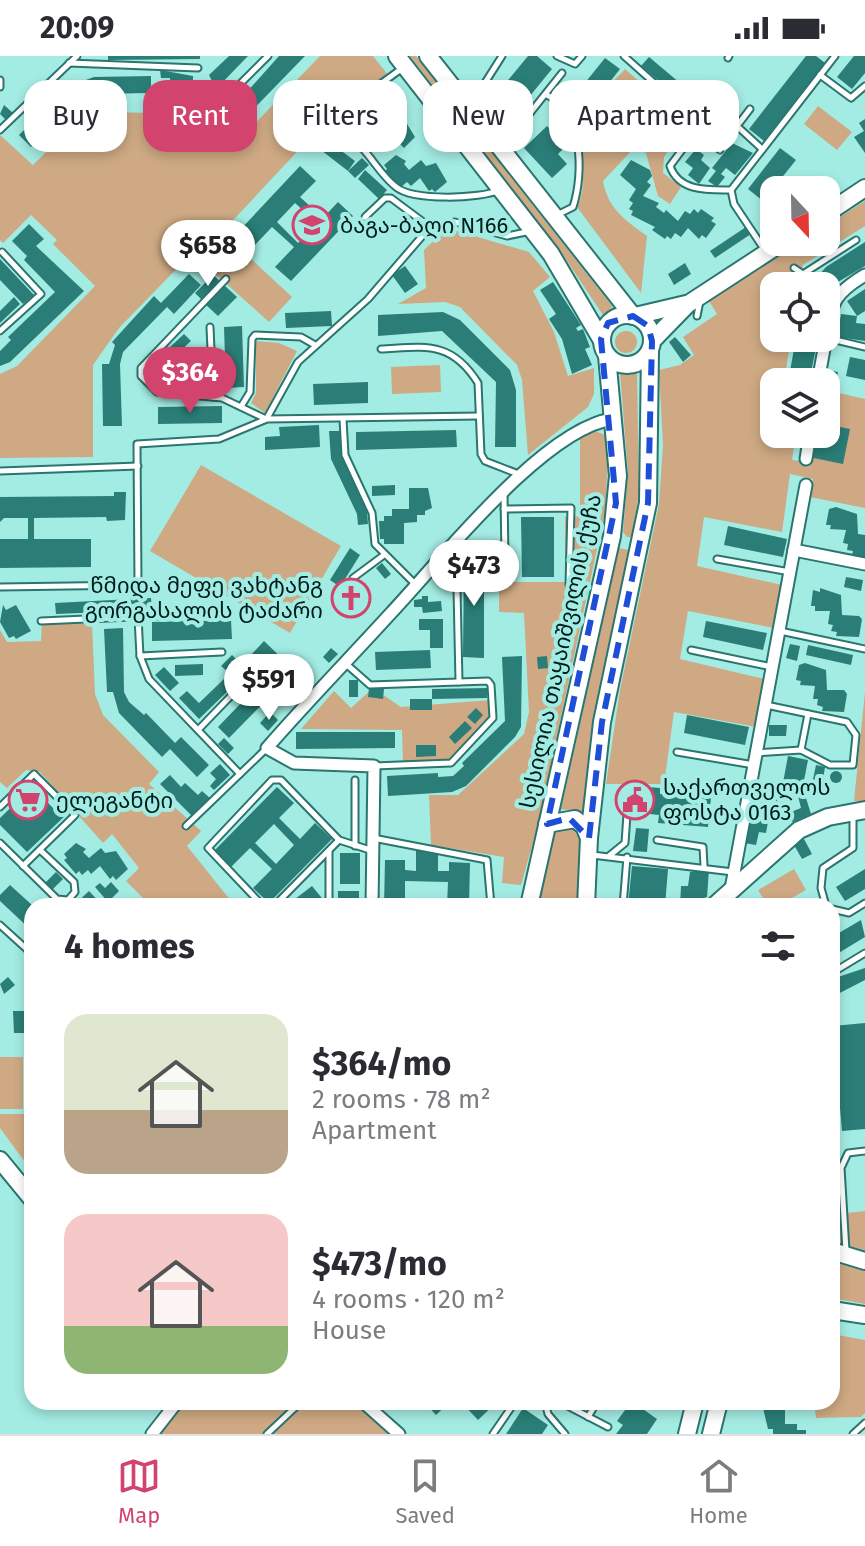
<!DOCTYPE html>
<meta charset="utf-8">
<style>
:root{--surface:#fff;--page:#f7f7f7;--text:#2b2b33;--muted:#7c7c81;--line:#e1e1e2;--accent:#d2436d}
body{margin:0;font-family:"Fira Sans","Noto Sans Georgian",sans-serif;background:var(--page);color:var(--text);height:100vh;display:flex;flex-direction:column;font-size:30px;white-space:nowrap}
*{box-sizing:border-box;margin:0}
p{font-size:26px;color:var(--muted)}
.icon{flex:none;width:44px;height:44px;fill:none;stroke:currentColor;stroke-width:2;stroke-linecap:round;stroke-linejoin:round}
.map{position:relative;flex:1;overflow:hidden}
.sheet{position:absolute;left:24px;top:842px;width:816px;height:512px;display:flex;flex-direction:column;background:var(--surface);border-radius:24px;box-shadow:0 4px 12px #0003}
.sheet>*{flex:none}
.banner{position:absolute;left:24px;top:24px;width:818px;height:72px;display:flex;gap:16px}
.needle{width:52px;rotate:158deg}
.tools{position:absolute;left:760px;top:120px;display:grid;gap:16px}
.tools a{display:grid;place-items:center;width:80px;height:80px;border-radius:16px;background:var(--surface);box-shadow:0 4px 12px #0003;font-size:40px}
.price{position:absolute;translate:-50% -68px;padding:0 18px;border-radius:28px;background:#fff;color:#222;font-size:26px;line-height:52px;filter:drop-shadow(0 2px 4px #0008)}
.price::after{content:'';position:absolute;left:50%;top:48px;width:24px;height:18px;margin-left:-12px;background:inherit;clip-path:polygon(0 0,100% 0,50% 100%)}
.price.selected{background:var(--accent);color:#fff}
ul{padding:0;list-style:none}
li{display:flex;align-items:center;gap:24px;height:200px;padding:0 40px}
li span{display:grid;place-items:center;flex:none;width:224px;height:160px;border-radius:24px;color:#555}
li>.icon{margin-inline-start:auto}
span .icon{width:96px;height:96px;fill:#fffc;stroke-width:1}
li b{font-size:34px}
h2{display:flex;justify-content:space-between;align-items:center;height:96px;padding:0 40px;font-size:34px}
.chip{padding:0 28px;border-radius:24px;background:var(--surface);box-shadow:0 4px 12px #0003;font-size:28px;line-height:72px}
.chip.selected{background:var(--accent);color:#fff}
.status{display:flex;justify-content:space-between;align-items:center;height:56px;padding:0 40px;background:var(--surface);direction:ltr}
.status svg{height:22px;fill:currentColor}
.menu{display:flex;justify-content:space-around;align-items:center;height:112px;border-top:2px solid var(--line);background:var(--surface);font-size:22px;color:var(--muted)}
.menu a{display:grid;justify-items:center;gap:4px}
.menu .selected{color:var(--accent)}
.map>svg:first-child{display:block}
</style>
<div class="status"><b>20:09</b><svg viewBox="0 0 49 12"><path d="M0 12V9h3v3zM5 12V6h3v6zM10 12V3h3v9zM15 12V0h3v12zM26 1h20v11H26zM47 4h2v5h-2z"/></svg></div>
<div class="map">
<svg width="865" height="1378" viewBox="0 0 865 1378">
<rect width="100%" height="100%" fill="#a3ece3"/>
<!-- green -->
<g fill="#cea983">
<polygon points="320,0 373,0 388,19 352,37 222,176 292,241 269,266 192,197 119,272 93,309 93,401 0,402 0,318 17,310 95,230 53,188 57,184 31,159 3,187 0,184 0,79 33,109 81,61 99,56 158,57 159,88 228,88 241,82"/>
<polygon points="410,0 416,0 612,250 609,258 603,259 563,199"/>
<path d="M625,13L642,28L618,58L668,95L664,101L663,117L681,131L670,148L658,140L646,97L635,91L603,125C608,153 625,164 647,180L641,237L577,151C591,124 574,92 584,63C589,46 613,27 625,13Z"/>
<polygon points="818,50 852,76 837,94 804,68"/>
<polygon points="865,145 865,170 803,209 796,230 774,230 774,282 791,282 784,326 774,326 775,387 794,390 792,404 807,406 826,378 826,334 865,343 865,452 810,441 813,423 790,418 782,476 704,461 697,510 782,529 774,572 688,555 680,603 764,623 757,671 674,656 664,728 606,728 620,634 659,448 663,389 659,314 680,309 694,299 683,281 717,258 709,245 802,186 826,186 826,170"/>
<polygon points="454,174 529,196 550,221 533,235 554,276 568,320 594,312 594,338 588,351 528,399 522,324 517,309 460,251 445,246 398,248 426,232 424,194 440,179"/>
<circle cx="626" cy="286" r="11"/>
<polygon points="256,285 279,287 297,295 265,357 251,347 256,337"/>
<rect x="178" y="299" width="26" height="23"/>
<polygon points="440,309 441,336 392,338 391,311"/>
<polygon points="637,314 639,437 632,481 627,481 623,476 628,417 620,316"/>
<polygon points="595,375 605,379 609,389 605,456 537,772 521,829 502,827 504,801 431,789 429,739 458,739 524,678 529,656 524,557 499,556 499,526 565,526 565,461 580,460 580,382 576,378"/>
<polygon points="201,409 341,490 290,577 150,495"/>
<polygon points="619,492 629,494 593,675 583,756 561,753"/>
<polygon points="42,567 92,568 95,638 103,659 159,716 149,728 201,775 187,790 235,850 151,850 126,825 139,812 112,778 103,787 40,716 26,714 7,732 0,726 0,574 7,586 41,585"/>
<polygon points="373,632 401,651 491,644 490,661 447,707 403,708 402,674 301,673 334,635 351,652"/>
<polygon points="865,636 865,745 854,745"/>
<polygon points="560,772 573,773 581,785 577,850 539,850 554,775"/>
<polygon points="794,813 806,834 778,850 768,850 758,834"/>
<rect x="0" y="1001" width="23" height="52"/>
<polygon points="0,1058 25,1058 25,1106 0,1072"/>
<polygon points="832,1110 837,1158 865,1155 865,1194 832,1186"/>
<polygon points="832,1205 865,1214 865,1248 832,1242"/>
<polygon points="832,1278 865,1284 865,1357 861,1361 816,1362 814,1346 832,1346"/>
<polygon points="182,1346 358,1346 395,1378 157,1378"/>
</g>
<!-- building -->
<g fill="#2a7e77" fill-rule="evenodd">
<polygon points="108,0 200,0 200,3 108,4"/>
<polygon points="229,0 248,0 216,33 209,19"/>
<polygon points="279,0 305,0 240,67 212,75 161,75 161,56 228,57"/>
<polygon points="528,0 537,0 552,13 525,46 504,29"/>
<polygon points="806,0 816,0 825,7 764,85 749,73"/>
<polygon points="854,0 865,0 865,17 852,33 837,21"/>
<polygon points="649,1 699,43 692,52 641,10"/>
<polygon points="605,2 620,13 587,55 572,43"/>
<polygon points="160,14 193,20 193,34 171,35 170,22 161,22"/>
<polygon points="151,20 151,37 94,38 79,43 31,91 19,79 67,31 94,21"/>
<polygon points="716,36 737,53 731,61 709,44"/>
<polygon points="400,38 401,52 381,53 380,39"/>
<polygon points="636,39 677,71 664,87 624,54"/>
<polygon points="705,46 715,60 704,70 695,56"/>
<polygon points="4,49 13,57 6,64 0,58"/>
<polygon points="364,56 374,62 371,64 377,71 389,60 393,66 404,63 415,81 404,92 400,88 397,91 388,79 379,86 376,82 370,87 367,84 364,86 352,73 355,70 352,66"/>
<polygon points="865,63 865,97 854,81 864,75 859,67"/>
<polygon points="714,67 730,79 724,87 708,75"/>
<polygon points="547,70 566,90 558,98 567,108 552,122 524,92"/>
<polygon points="324,82 355,105 348,115 317,91"/>
<polygon points="732,87 753,97 735,119 726,112 721,118 725,121 717,131 708,125 716,115 712,112"/>
<polygon points="780,92 796,104 763,145 748,133"/>
<polygon points="696,93 704,99 701,104 710,112 699,128 688,119 693,112 685,106"/>
<polygon points="396,99 406,105 404,108 409,114 421,104 426,110 436,107 447,126 435,136 432,133 429,135 420,122 411,130 407,126 401,131 398,127 396,129 384,116 387,113 384,109"/>
<polygon points="362,102 369,109 355,122 348,115"/>
<polygon points="631,104 650,114 652,120 647,126 651,129 643,140 659,147 656,151 664,157 666,154 678,165 685,155 690,158 694,153 698,157 701,153 714,162 711,165 716,168 706,182 702,179 699,183 688,172 681,181 675,177 671,183 667,180 665,183 652,174 655,171 631,159 633,155 629,153 633,147 629,144 636,133 620,119"/>
<path d="M300,110L316,125L300,141L323,162L338,146L353,160L291,225L275,211L294,191L272,171L254,190L239,175ZM295,147L317,167L298,187L277,166Z"/>
<polygon points="365,114 387,134 379,143 358,123"/>
<polygon points="29,168 44,183 36,190 84,235 10,306 0,310 0,295 11,284 8,281 55,236 24,204 27,200 12,185"/>
<polygon points="746,171 751,178 715,202 710,195"/>
<polygon points="865,186 865,210 826,233 826,230 809,230 826,211"/>
<polygon points="0,203 34,239 23,248 0,224"/>
<polygon points="685,207 691,218 674,229 668,218"/>
<polygon points="405,210 418,228 405,237 392,219"/>
<polygon points="189,218 201,229 174,258 167,251 123,296 120,308 122,370 103,370 102,308 109,308 115,289 112,286 154,240 161,247"/>
<polygon points="213,219 221,226 203,245 195,237"/>
<polygon points="553,226 581,269 576,272 578,275 583,273 590,291 585,293 592,309 572,318 562,283 549,263 556,258 540,234"/>
<polygon points="224,229 237,241 218,260 205,248"/>
<polygon points="865,233 865,255 857,260 856,267 865,268 865,285 837,281 841,258 857,260 847,245"/>
<polygon points="14,241 20,248 0,267 0,255"/>
<polygon points="331,255 332,270 286,272 285,257"/>
<polygon points="443,256 460,264 510,314 516,334 516,391 495,391 496,326 442,275 378,280 378,259"/>
<polygon points="242,270 244,331 226,332 224,271"/>
<polygon points="184,278 191,285 177,298 170,291"/>
<polygon points="675,281 691,299 683,306 669,286"/>
<polygon points="796,282 818,282 809,326 788,326"/>
<polygon points="850,301 865,304 865,324 846,320"/>
<polygon points="160,304 172,310 173,324 196,323 196,333 162,333 148,319"/>
<polygon points="828,314 838,316 834,335 826,333"/>
<polygon points="368,326 368,347 314,349 313,328"/>
<polygon points="222,350 222,367 158,368 158,351"/>
<polygon points="826,368 850,373 843,408 809,401 813,378 826,378"/>
<polygon points="319,369 320,391 265,394 265,381 280,380 279,371"/>
<polygon points="456,374 457,391 356,394 356,376"/>
<polygon points="329,375 340,375 342,402 367,455 368,468 358,469 357,458 331,403"/>
<polygon points="395,429 395,439 372,440 372,430"/>
<polygon points="409,432 428,432 432,452 425,455 425,459 417,459 417,466 404,467 404,488 384,488 384,483 380,483 379,465 384,465 384,460 392,460 392,453 409,453"/>
<polygon points="114,436 126,436 125,464 107,465 106,461 34,462 34,483 91,483 91,511 0,512 0,483 28,483 28,462 4,462 0,466 0,441 114,440"/>
<polygon points="836,451 857,458 858,478 865,479 865,501 852,499 853,495 847,494 848,488 843,487 846,474 830,473 831,469 826,469 829,453"/>
<polygon points="521,461 554,461 554,521 522,521"/>
<polygon points="728,470 787,483 783,501 724,489"/>
<polygon points="350,492 360,499 340,531 330,524"/>
<polygon points="464,502 484,503 484,602 463,601"/>
<polygon points="382,507 391,518 385,523 376,512"/>
<polygon points="846,521 863,524 861,535 844,531"/>
<polygon points="358,527 360,530 365,527 370,536 365,539 367,543 344,556 335,541"/>
<polygon points="820,532 841,539 842,559 859,560 862,563 859,581 836,580 837,576 831,575 833,569 828,568 830,555 815,555 815,550 811,550 813,534 820,536"/>
<polygon points="422,540 428,540 428,546 441,545 442,555 423,557 422,551 414,551 414,544 422,543"/>
<polygon points="151,542 152,554 56,558 55,547"/>
<polygon points="3,549 6,554 16,549 31,575 16,583 14,580 9,582 0,566"/>
<polygon points="419,563 443,563 443,592 430,592 430,574 419,574"/>
<polygon points="231,564 232,583 152,585 152,566"/>
<polygon points="706,565 767,577 763,594 703,581"/>
<polygon points="123,572 124,636 129,646 144,659 146,657 175,687 181,681 209,709 197,721 170,693 162,701 119,657 113,636 107,636 104,573"/>
<polygon points="264,585 290,610 275,626 280,630 229,682 218,671 270,617 251,599"/>
<polygon points="790,588 800,590 797,605 786,602"/>
<polygon points="808,589 853,599 851,609 806,599"/>
<polygon points="331,592 338,598 329,607 323,601"/>
<polygon points="430,594 431,612 376,614 375,596"/>
<polygon points="232,599 239,606 244,600 253,608 238,625 221,610"/>
<polygon points="522,600 521,671 515,681 466,730 452,736 388,740 387,720 438,717 438,721 453,720 464,710 462,707 505,665 502,601"/>
<polygon points="547,600 548,612 538,613 537,601"/>
<polygon points="805,607 826,614 827,634 844,634 847,638 844,656 822,655 823,651 817,649 818,643 813,643 815,630 800,629 801,625 796,624 799,609"/>
<polygon points="203,608 203,619 175,620 175,609"/>
<polygon points="164,611 179,627 170,635 155,619"/>
<polygon points="225,622 233,630 199,663 179,642 187,635 199,647"/>
<rect x="349" y="624" width="9" height="17"/>
<polygon points="369,632 384,633 383,643 368,641"/>
<polygon points="487,632 487,642 432,643 432,633"/>
<rect x="410" y="643" width="22" height="11"/>
<polygon points="476,652 483,659 475,668 467,661"/>
<polygon points="270,656 278,664 268,675 260,667"/>
<polygon points="687,659 749,671 745,689 684,677"/>
<polygon points="465,665 472,672 455,688 449,681"/>
<polygon points="769,669 787,669 786,680 769,680"/>
<polygon points="296,676 395,676 395,692 296,693"/>
<polygon points="224,682 234,692 228,698 218,688"/>
<polygon points="416,689 436,689 436,700 416,701"/>
<polygon points="788,700 808,704 802,735 782,732"/>
<polygon points="220,708 230,719 214,734 210,730 216,723 210,717"/>
<polygon points="816,709 825,711 822,730 812,728"/>
<circle cx="836" cy="721" r="6"/>
<polygon points="170,719 181,731 185,727 198,739 202,735 211,743 193,761 160,728"/>
<polygon points="634,730 660,732 660,738 711,742 708,771 658,767 659,759 631,756"/>
<polygon points="32,731 55,754 60,749 68,757 27,796 0,769 0,762"/>
<path d="M277,731L294,747L279,762L300,783L315,767L332,783L269,847L253,832L272,813L250,792L231,811L214,795ZM274,768L294,789L276,808L255,787Z"/>
<polygon points="754,733 783,738 780,750 771,749 766,777 759,776 756,789 744,787"/>
<polygon points="798,740 806,742 811,758 792,766 788,757 801,752"/>
<polygon points="636,772 649,773 647,796 633,795"/>
<polygon points="804,783 812,798 802,803 794,789"/>
<polygon points="76,787 86,793 83,796 89,802 101,792 105,797 116,795 128,813 116,824 113,820 110,823 100,810 91,818 88,814 82,819 79,815 76,818 64,804 67,802 64,798"/>
<polygon points="416,795 438,795 438,815 449,815 449,806 470,807 469,850 447,850 448,826 405,825 405,850 384,850 385,804 405,804 405,814 416,815"/>
<rect x="340" y="797" width="20" height="31"/>
<polygon points="632,810 668,813 665,850 628,850"/>
<polygon points="709,813 707,841 680,850 681,830 688,830 690,816"/>
<polygon points="865,813 865,833 845,845 836,831"/>
<polygon points="56,816 63,823 52,834 45,827"/>
<polygon points="111,826 119,835 108,846 95,831 100,827 105,832"/>
<polygon points="10,829 32,849 32,875 0,845 0,839"/>
<polygon points="312,830 325,846 320,850 286,850"/>
<polygon points="89,835 103,850 73,850"/>
<rect x="338" y="835" width="21" height="15"/>
<polygon points="861,864 865,881 832,901 832,881"/>
<polygon points="865,912 865,924 832,941 832,923"/>
<polygon points="8,921 15,929 4,938 0,928"/>
<polygon points="13,955 26,955 27,977 14,977"/>
<polygon points="865,967 865,1073 842,1075 833,970"/>
<polygon points="424,1346 450,1346 436,1359"/>
<polygon points="466,1346 497,1346 478,1364 463,1348"/>
<polygon points="631,1346 644,1346 640,1351 657,1363 647,1378 616,1378 623,1369 617,1365"/>
<polygon points="785,1348 785,1368 797,1368 797,1374 806,1374 806,1378 773,1378 773,1373 768,1373 763,1352"/>
<polygon points="523,1352 548,1369 542,1378 506,1378"/>
</g>
<g fill="none" stroke-linecap="round" stroke-linejoin="round">
<!-- lane casing -->
<g stroke="#2a756e" stroke-width="9">
<g id="lane">
<polyline points="557,0 575,8 582,0"/>
<path d="M624,0L697,65L696,75L670,110C679,136 708,134 731,134"/>
<polyline points="728,2 729,0"/>
<polyline points="69,7 198,12"/>
<path d="M404,11L347,52L338,66C342,79 353,83 363,93C374,105 382,120 396,131C413,145 480,143 500,134"/>
<polyline points="820,19 851,42 865,30"/>
<polyline points="0,24 0,31"/>
<path d="M547,39C583,57 584,117 573,151L557,159"/>
<polyline points="178,43 226,42 268,0"/>
<polyline points="465,45 483,30 502,0"/>
<polyline points="750,53 737,70 762,93"/>
<polyline points="0,74 77,0"/>
<polyline points="696,75 720,94"/>
<polyline points="503,91 562,17"/>
<polyline points="365,161 385,142 391,142 430,171"/>
<polyline points="764,193 734,148 731,134 835,0"/>
<polyline points="794,212 803,218 856,184"/>
<polyline points="226,223 141,312 141,320 157,336 222,342 266,363"/>
<polyline points="800,230 803,218"/>
<polyline points="697,260 700,245"/>
<polyline points="210,271 213,341"/>
<polyline points="0,275 41,238 2,196"/>
<polyline points="827,282 865,291"/>
<polyline points="790,283 790,282"/>
<path d="M381,293C425,291 451,284 478,327L481,398L485,405L521,419"/>
<polyline points="242,349 250,336 252,283 255,279 301,281 315,289"/>
<polyline points="267,362 298,306 368,243 430,171 455,166 507,180 531,175"/>
<polyline points="343,363 345,399 372,457 375,488 416,529"/>
<polyline points="0,415 138,410"/>
<polyline points="504,436 505,505"/>
<polyline points="504,453 571,452 569,529"/>
<polyline points="456,487 459,626"/>
<polyline points="717,503 790,516"/>
<polyline points="353,522 384,499"/>
<polyline points="0,531 138,529 137,388 219,383 267,363 479,360"/>
<polyline points="138,561 140,600 222,596"/>
<polyline points="41,565 199,558"/>
<polyline points="780,575 865,593"/>
<polyline points="691,594 772,611"/>
<polyline points="140,600 149,623 240,718"/>
<polyline points="345,607 370,629 488,625 491,629 493,662 451,707 374,710"/>
<polyline points="198,674 252,618"/>
<polyline points="801,694 808,658"/>
<polyline points="677,696 754,709"/>
<polyline points="756,697 801,694 830,709 853,709 856,679 847,666 766,649"/>
<polyline points="0,751 34,718 75,759 23,810"/>
<polyline points="186,770 266,693"/>
<polyline points="373,782 487,804 491,850"/>
<polyline points="657,784 703,791 704,810"/>
<polyline points="0,787 57,843 68,844 75,836 74,826 40,794"/>
<polyline points="355,790 355,724"/>
<polyline points="592,799 733,816"/>
<polyline points="609,800 625,787 629,730"/>
<polyline points="263,850 208,792 272,724 281,724 339,784 370,794"/>
<polyline points="274,850 339,784"/>
<polyline points="329,850 329,795"/>
<polyline points="623,850 627,801"/>
<polyline points="826,850 821,832 823,812 853,792 853,761"/>
<polyline points="832,853 849,857 865,847"/>
<polyline points="0,869 32,898"/>
<polyline points="832,917 865,897"/>
<polyline points="29,1130 32,1035"/>
<polyline points="846,1195 841,1112 848,1097 865,1095"/>
<polyline points="545,1346 548,1358 565,1378"/>
<polyline points="560,1346 608,1371"/>
<polyline points="588,1361 597,1346"/>
<polyline points="267,1378 301,1346"/>
<polyline points="493,1378 515,1346"/>
<polyline points="853,1378 865,1367"/>
</g>
</g>
<!-- street casing -->
<g stroke="#2a756e" stroke-width="15">
<g id="street">
<path d="M826,279C832,245 835,237 865,219"/>
<polyline points="818,326 826,282"/>
<polyline points="806,403 810,378"/>
<polyline points="794,494 865,508"/>
<polyline points="731,833 806,429"/>
<path d="M372,850L374,710L294,707L267,692C307,646 350,602 391,557C440,505 544,372 613,363"/>
<polyline points="363,1346 399,1378"/>
<polyline points="152,1378 177,1346"/>
</g>
</g>
<!-- secondary casing -->
<g stroke="#2a756e" stroke-width="20">
<g id="secondary">
<polyline points="397,0 551,198 601,283"/>
<polyline points="428,0 633,260"/>
<polyline points="826,158 865,132"/>
<circle cx="627" cy="284" r="25"/>
<polyline points="635,260 686,248"/>
<polyline points="652,285 688,248 783,186"/>
<polyline points="547,768 575,763 584,770 589,782"/>
<polyline points="529,850 612,480 618,420 607,300"/>
<polyline points="586,850 589,782 602,666 648,447 650,294"/>
<polyline points="714,850 799,774 828,761 865,754"/>
<polyline points="0,1104 32,1143"/>
<polyline points="832,1195 865,1205"/>
<polyline points="832,1254 865,1259"/>
<polyline points="687,1378 695,1346"/>
<polyline points="711,1378 719,1346"/>
</g>
</g>
<!-- lane -->
<use href="#lane" stroke="#fff" stroke-width="5"/>
<!-- street -->
<use href="#street" stroke="#fff" stroke-width="11"/>
<!-- secondary -->
<use href="#secondary" stroke="#fff" stroke-width="16"/>
</g>
<!-- marked area -->
<path fill="none" stroke="#1d4ed8" stroke-width="6" stroke-dasharray="16 10" stroke-linejoin="round" d="M633,260L648,270L652,285L648,447L602,666L589,782L569,762L547,768L616,447L601,283L608,267Z"/>
<!-- icons -->
<defs>
<g id="school-ring" transform="scale(2)"><circle r="9.5" fill="#a3ece3" stroke="#d2436d" stroke-width="1.5"/><path d="M0-5L7-2L0 1L-7-2ZM-4 1L0 2.5L4 1V4Q0 6-4 4Z" fill="#d2436d"/></g>
<g id="church-ring" transform="scale(2)"><circle r="9.5" fill="#a3ece3" stroke="#d2436d" stroke-width="1.5"/><path d="M-1.2-6h2.4v3.5h3.3v2.4h-3.3V6h-2.4V-.1h-3.3v-2.4h3.3Z" fill="#d2436d"/></g>
<g id="supermarket-ring" transform="scale(2)"><circle r="9.5" fill="#a3ece3" stroke="#d2436d" stroke-width="1.5"/><path d="M-6-5.5h2.5l.6 2H6L4.5 2H-2.5L-4.4-4H-6ZM-1.5 3.2a1.3 1.3 0 1 0 .1 0ZM3 3.2a1.3 1.3 0 1 0 .1 0Z" fill="#d2436d"/></g>
<g id="civic-ring" transform="scale(2)"><circle r="9.5" fill="#a3ece3" stroke="#d2436d" stroke-width="1.5"/><path d="M-.6-6.5H3V-4.5H.6V-3L4-1V1h2V6H-6V1h2V-1L-.6-3ZM-1.2 2.5V6h2.4V2.5Z" fill="#d2436d"/></g>
</defs>
<g fill-rule="evenodd">
<use href="#school-ring" x="312" y="169"/>
<use href="#church-ring" x="351" y="542"/>
<use href="#supermarket-ring" x="28" y="744"/>
<use href="#civic-ring" x="635" y="744"/>
</g>
<g text-anchor="middle" stroke-width="8" stroke-linejoin="round" paint-order="stroke">
<!-- poi labels -->
<g font-size="22" fill="#001d1b" stroke="#a3ece3" text-anchor="start">
<text x="340" y="177">ბაგა-ბაღი N166</text>
<text x="323" y="537" text-anchor="end">წმიდა მეფე ვახტანგ<tspan x="323" dy="25">გორგასალის ტაძარი</tspan></text>
<text x="663" y="739">საქართველოს<tspan x="663" dy="25">ფოსტა 0163</tspan></text>
<text x="56" y="752">ელეგანტი</text>
</g>
<!-- street labels -->
<g font-size="22" fill="#001d1b" stroke="#a3ece3">
<text transform="translate(560 595) rotate(-78)" y="8">სესილია თაყაიშვილის ქუჩა</text>
</g>
</g>
</svg>
<div class="tools">
<a><svg class="needle" viewBox="-14 -14 28 28"><path d="M0-13l5 13h-10z" fill="#e53935"/><path d="M0 13l5-13h-10z" fill="#7c7c81"/></svg></a>
<a><svg class="icon" aria-label="locate" viewBox="0 0 24 24"><circle cx="12" cy="12" r="6"/><path d="M12 2v4M12 18v4M2 12h4M18 12h4"/></svg></a>
<a><svg class="icon" aria-label="layers" viewBox="0 0 24 24"><path d="M12 4l9 5-9 5-9-5zM3 14l9 5 9-5"/></svg></a>
</div>
<b class="price" style="left:208px;top:232px">$658</b>
<b class="price selected" style="left:190px;top:359px">$364</b>
<b class="price" style="left:474px;top:552px">$473</b>
<b class="price" style="left:269px;top:666px">$591</b>
<div class="banner">
<a class="chip">Buy</a>
<a class="chip selected">Rent</a>
<a class="chip">Filters</a>
<a class="chip">New</a>
<a class="chip">Apartment</a>
</div>
<section class="sheet">
<h2>4 homes<svg class="icon" aria-label="filters" viewBox="0 0 24 24"><path d="M4 7h16M4 17h16"/><circle cx="9" cy="7" r="2"/><circle cx="15" cy="17" r="2"/></svg></h2>
<ul>
<li><span style="background:linear-gradient(#dfe7d0 60%,#b9a48a 0)"><svg class="icon" aria-label="home" viewBox="0 0 24 24"><path d="M3 11l9-7 9 7M6 9v11h12V9"/></svg></span><div><b>$364/mo</b><p>2 rooms · 78 m²</p><p>Apartment</p></div></li>
<li><span style="background:linear-gradient(#f6c9c9 70%,#8fb573 0)"><svg class="icon" aria-label="home" viewBox="0 0 24 24"><path d="M3 11l9-7 9 7M6 9v11h12V9"/></svg></span><div><b>$473/mo</b><p>4 rooms · 120 m²</p><p>House</p></div></li>
</ul>
</section>
</div>
<nav class="menu">
<a class="selected"><svg class="icon" aria-label="map" viewBox="0 0 24 24"><path d="M3 6l6-2 6 2 6-2v14l-6 2-6-2-6 2zM9 4v14M15 6v14"/></svg>Map</a>
<a><svg class="icon" aria-label="saved" viewBox="0 0 24 24"><path d="M7 4h10v16l-5-4-5 4z"/></svg>Saved</a>
<a><svg class="icon" aria-label="home" viewBox="0 0 24 24"><path d="M3 11l9-7 9 7M6 9v11h12V9"/></svg>Home</a>
</nav>
